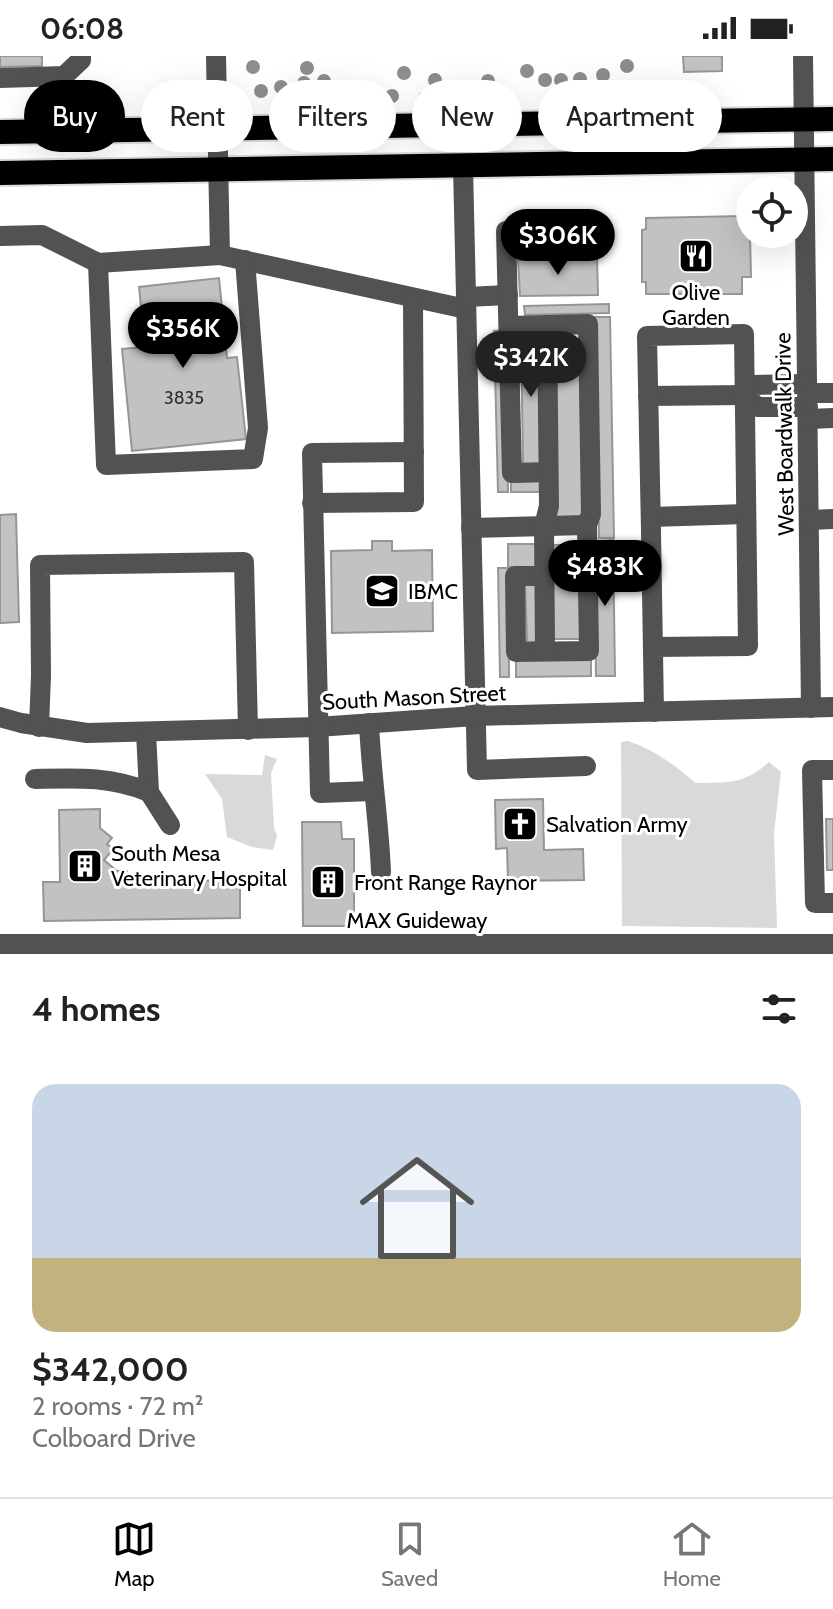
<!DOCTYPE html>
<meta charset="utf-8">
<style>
:root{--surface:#fff;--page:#f6f6f6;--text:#222;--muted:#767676;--line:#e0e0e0;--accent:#000}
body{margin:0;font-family:Cabin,sans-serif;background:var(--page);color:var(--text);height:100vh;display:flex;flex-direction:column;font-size:30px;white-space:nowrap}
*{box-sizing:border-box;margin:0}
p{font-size:26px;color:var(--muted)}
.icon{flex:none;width:44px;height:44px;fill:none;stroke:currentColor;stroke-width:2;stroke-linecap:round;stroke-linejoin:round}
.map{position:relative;height:905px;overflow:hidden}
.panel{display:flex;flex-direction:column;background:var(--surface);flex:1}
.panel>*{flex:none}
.top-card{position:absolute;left:24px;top:24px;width:786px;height:72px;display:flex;gap:16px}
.tools{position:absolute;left:736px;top:120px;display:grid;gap:16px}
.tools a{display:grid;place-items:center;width:72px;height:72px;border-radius:50%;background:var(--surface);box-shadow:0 8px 32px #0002;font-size:40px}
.price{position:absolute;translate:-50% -68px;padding:0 18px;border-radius:28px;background:var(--accent);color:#fff;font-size:26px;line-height:52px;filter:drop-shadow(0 2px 4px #0008)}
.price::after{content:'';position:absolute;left:50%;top:48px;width:24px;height:18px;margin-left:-12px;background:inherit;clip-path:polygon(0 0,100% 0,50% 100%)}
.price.current{background:#222;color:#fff}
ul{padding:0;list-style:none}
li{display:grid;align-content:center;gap:16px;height:424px;padding:0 32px}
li+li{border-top:2px solid var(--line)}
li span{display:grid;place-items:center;height:248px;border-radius:24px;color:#555}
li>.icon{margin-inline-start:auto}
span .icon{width:144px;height:144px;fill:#fffc;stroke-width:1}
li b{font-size:34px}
h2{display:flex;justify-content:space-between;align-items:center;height:96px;padding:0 32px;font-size:34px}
.pill{padding:0 28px;border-radius:36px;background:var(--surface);box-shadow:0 8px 32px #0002;font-size:28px;line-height:72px}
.pill.current{background:var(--accent);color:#fff}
.status{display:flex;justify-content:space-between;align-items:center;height:56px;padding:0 40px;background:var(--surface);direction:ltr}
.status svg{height:22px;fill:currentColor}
.menu{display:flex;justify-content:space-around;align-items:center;height:112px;border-top:2px solid var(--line);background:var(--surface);font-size:22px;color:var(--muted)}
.menu a{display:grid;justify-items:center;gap:4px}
.menu .current{color:var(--accent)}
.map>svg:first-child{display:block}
</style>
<div class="status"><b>06:08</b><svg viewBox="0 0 49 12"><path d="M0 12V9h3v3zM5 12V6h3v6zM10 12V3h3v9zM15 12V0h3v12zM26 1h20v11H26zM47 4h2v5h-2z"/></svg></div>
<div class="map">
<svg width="833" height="905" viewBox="0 0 833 905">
<rect width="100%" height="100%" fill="#fff"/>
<!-- green -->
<g fill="#d9d9d9">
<path d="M628,685C655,694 674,709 696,727C729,726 743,729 769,706L781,716L774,777L777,872L622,870L621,686Z"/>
<polygon points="265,699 277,703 271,717 274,772 277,780 273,794 252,791 227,781 222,743 205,718 262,719"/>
</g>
<!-- building -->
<g fill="#c2c2c2" stroke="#969696" stroke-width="2">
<polygon points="0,0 42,0 42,10 0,11"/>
<polygon points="683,0 722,0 722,15 684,16"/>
<polygon points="744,160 744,174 750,178 751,221 742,221 742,238 646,238 646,226 642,226 642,174 646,173 646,162"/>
<polygon points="597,202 598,239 520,240 518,204"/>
<polygon points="219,222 227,302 237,301 246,383 132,395 122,293 145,291 139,231"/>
<polygon points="609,248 609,257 525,259 524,250"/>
<polygon points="595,261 610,261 614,482 599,482"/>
<polygon points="506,274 508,436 498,436 494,275"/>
<polygon points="521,275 538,275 541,410 523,410"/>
<polygon points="579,283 583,462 556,463 553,284"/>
<polygon points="540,425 540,436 511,436 511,426"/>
<polygon points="16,458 19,566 0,567 0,459"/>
<polygon points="613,484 615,620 596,620 594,485"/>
<polygon points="372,485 392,485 392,495 432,494 433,575 332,577 331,495 372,494"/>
<rect x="508" y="488" width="29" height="23"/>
<polygon points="552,489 579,489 581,583 554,583"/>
<polygon points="498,512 508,512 509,621 500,621"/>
<polygon points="525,528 538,528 539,586 527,586"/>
<polygon points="591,602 591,620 516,621 516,603"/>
<polygon points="543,743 544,794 583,793 584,824 508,825 507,792 496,793 495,744"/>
<polygon points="100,753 100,772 112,782 107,788 113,793 104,804 117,815 127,815 127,826 240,824 240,862 44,865 43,826 60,826 59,754"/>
<polygon points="826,763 833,763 833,814 827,814"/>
<polygon points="302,766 341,766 342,783 354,783 354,870 303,870"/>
</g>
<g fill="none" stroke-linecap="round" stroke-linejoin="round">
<!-- highway casing -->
<g stroke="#dbdbdb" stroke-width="28">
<g id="highway">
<polyline points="0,76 833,63"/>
<polyline points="0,117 833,103"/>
</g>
</g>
<!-- minor -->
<g stroke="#525252" stroke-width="20">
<polyline points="216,0 220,199"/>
<polyline points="803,0 811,652"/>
<polyline points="0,22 64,20 81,4 81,0"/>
<polyline points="463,111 477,714 586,710"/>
<polyline points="0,180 42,179 98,207 220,199 466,253"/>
<polyline points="98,207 106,409 253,403 258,372 245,204"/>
<polyline points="466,241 508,239"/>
<polyline points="510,270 588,268 591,458 587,469 589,595 516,596 515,520 544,520"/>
<polyline points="807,328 753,329 745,339 757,351 808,351"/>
<polyline points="808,337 833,337"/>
<polyline points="648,340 745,339"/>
<polyline points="808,363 833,362"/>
<polyline points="548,416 512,417 506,175 584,173"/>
<polyline points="312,447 414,446 413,242"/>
<polyline points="651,461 746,458"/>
<polyline points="809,464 833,463"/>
<polyline points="471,472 587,469"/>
<path d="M653,591L748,590L744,278L647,280C650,405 652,531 654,656"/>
<polyline points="545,595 544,470 549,450 547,269"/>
<polyline points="0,661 21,667 87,677 317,671 475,660 833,651"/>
<path d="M369,667C371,717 379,766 381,816"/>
<polyline points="39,671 41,620 40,509 244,506 248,674"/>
<polyline points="146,676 149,736 170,769"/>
<polyline points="833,714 812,714 815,847 833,847"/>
<path d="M35,723C76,722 110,720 149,736"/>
<polyline points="372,735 320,737 312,397 414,396"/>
<polyline points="0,888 833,888"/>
</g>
<!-- highway -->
<use href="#highway" stroke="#000" stroke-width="24"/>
</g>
<!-- trees -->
<g fill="#8d8d8d">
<circle cx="627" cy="10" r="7"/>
<circle cx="253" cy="11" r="7"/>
<circle cx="307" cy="12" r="7"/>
<circle cx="527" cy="15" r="7"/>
<circle cx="404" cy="17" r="7"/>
<circle cx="603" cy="19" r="7"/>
<circle cx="580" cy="23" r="7"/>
<circle cx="435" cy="24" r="7"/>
<circle cx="545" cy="24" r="7"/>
<circle cx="561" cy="24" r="7"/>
<circle cx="324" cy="25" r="7"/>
<circle cx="488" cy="25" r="7"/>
<circle cx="304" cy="27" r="7"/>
<circle cx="281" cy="31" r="7"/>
<circle cx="261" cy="35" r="7"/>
<circle cx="681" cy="35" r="7"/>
<circle cx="638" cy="37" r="7"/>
<circle cx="364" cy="38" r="7"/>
<circle cx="658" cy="38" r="7"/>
<circle cx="392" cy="40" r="7"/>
<circle cx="425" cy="42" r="7"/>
<circle cx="340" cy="43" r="7"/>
<circle cx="378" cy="43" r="7"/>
<circle cx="320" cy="46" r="7"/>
</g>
<!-- icons -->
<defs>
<g id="restaurant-square" transform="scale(1.8)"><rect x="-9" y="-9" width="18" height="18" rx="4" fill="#000" stroke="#fff"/><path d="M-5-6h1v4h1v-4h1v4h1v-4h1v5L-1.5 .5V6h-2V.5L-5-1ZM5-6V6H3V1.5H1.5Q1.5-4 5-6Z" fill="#fff"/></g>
<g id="school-square" transform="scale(1.8)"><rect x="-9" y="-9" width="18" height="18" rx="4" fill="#000" stroke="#fff"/><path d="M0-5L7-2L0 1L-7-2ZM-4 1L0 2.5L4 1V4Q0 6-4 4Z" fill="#fff"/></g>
<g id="church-square" transform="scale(1.8)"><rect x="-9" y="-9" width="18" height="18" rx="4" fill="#000" stroke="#fff"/><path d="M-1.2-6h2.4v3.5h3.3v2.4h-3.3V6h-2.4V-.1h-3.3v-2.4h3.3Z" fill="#fff"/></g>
<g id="building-square" transform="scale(1.8)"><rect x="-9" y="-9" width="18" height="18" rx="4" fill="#000" stroke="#fff"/><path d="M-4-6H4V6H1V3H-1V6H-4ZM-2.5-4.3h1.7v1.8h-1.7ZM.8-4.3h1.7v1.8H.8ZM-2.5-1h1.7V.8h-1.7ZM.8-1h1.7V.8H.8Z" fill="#fff"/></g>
</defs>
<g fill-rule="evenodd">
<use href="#restaurant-square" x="696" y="200"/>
<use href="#school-square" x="382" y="535"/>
<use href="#church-square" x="520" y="768"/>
<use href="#building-square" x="85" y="810"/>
<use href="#building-square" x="328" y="826"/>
</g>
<g text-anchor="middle" stroke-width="6" stroke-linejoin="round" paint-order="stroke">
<!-- number labels -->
<g font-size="18" fill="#303030">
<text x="184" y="348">3835</text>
</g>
<!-- poi labels -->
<g font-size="22" fill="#000" stroke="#fff" text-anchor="start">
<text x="696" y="244" text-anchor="middle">Olive<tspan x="696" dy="25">Garden</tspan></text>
<text x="408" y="543">IBMC</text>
<text x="546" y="776">Salvation Army</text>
<text x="111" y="805">South Mesa<tspan x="111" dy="25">Veterinary Hospital</tspan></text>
<text x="354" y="834">Front Range Raynor</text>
</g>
<!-- street labels -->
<g font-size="22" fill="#000" stroke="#fff">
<text transform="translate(784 378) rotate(-91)" y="8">West Boardwalk Drive</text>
<text transform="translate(414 641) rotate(-3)" y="8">South Mason Street</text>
<text x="417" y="872">MAX Guideway</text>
</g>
</g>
</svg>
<div class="tools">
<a><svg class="icon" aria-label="locate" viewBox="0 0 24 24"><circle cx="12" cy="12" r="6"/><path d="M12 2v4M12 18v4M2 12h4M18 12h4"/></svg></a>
</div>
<b class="price" style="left:558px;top:221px">$306K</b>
<b class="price" style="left:183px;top:314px">$356K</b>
<b class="price current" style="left:531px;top:343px">$342K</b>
<b class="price" style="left:605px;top:552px">$483K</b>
<div class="top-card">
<a class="pill current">Buy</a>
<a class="pill">Rent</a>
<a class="pill">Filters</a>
<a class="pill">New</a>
<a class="pill">Apartment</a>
</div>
</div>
<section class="panel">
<h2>4 homes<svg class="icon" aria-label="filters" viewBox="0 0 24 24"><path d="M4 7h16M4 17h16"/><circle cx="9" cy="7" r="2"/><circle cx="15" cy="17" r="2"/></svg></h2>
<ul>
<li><span style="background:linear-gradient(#c9d6e8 70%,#c2b280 0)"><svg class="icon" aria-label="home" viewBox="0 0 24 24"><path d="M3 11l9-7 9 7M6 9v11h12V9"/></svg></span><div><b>$342,000</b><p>2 rooms · 72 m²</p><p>Colboard Drive</p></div></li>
</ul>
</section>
<nav class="menu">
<a class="current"><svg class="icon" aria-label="map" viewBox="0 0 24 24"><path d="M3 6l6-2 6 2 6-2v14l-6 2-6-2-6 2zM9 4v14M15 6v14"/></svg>Map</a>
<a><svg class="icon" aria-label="saved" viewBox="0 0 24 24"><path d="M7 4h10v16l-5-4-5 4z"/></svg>Saved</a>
<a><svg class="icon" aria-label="home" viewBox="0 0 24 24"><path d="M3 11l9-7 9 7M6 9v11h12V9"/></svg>Home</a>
</nav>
